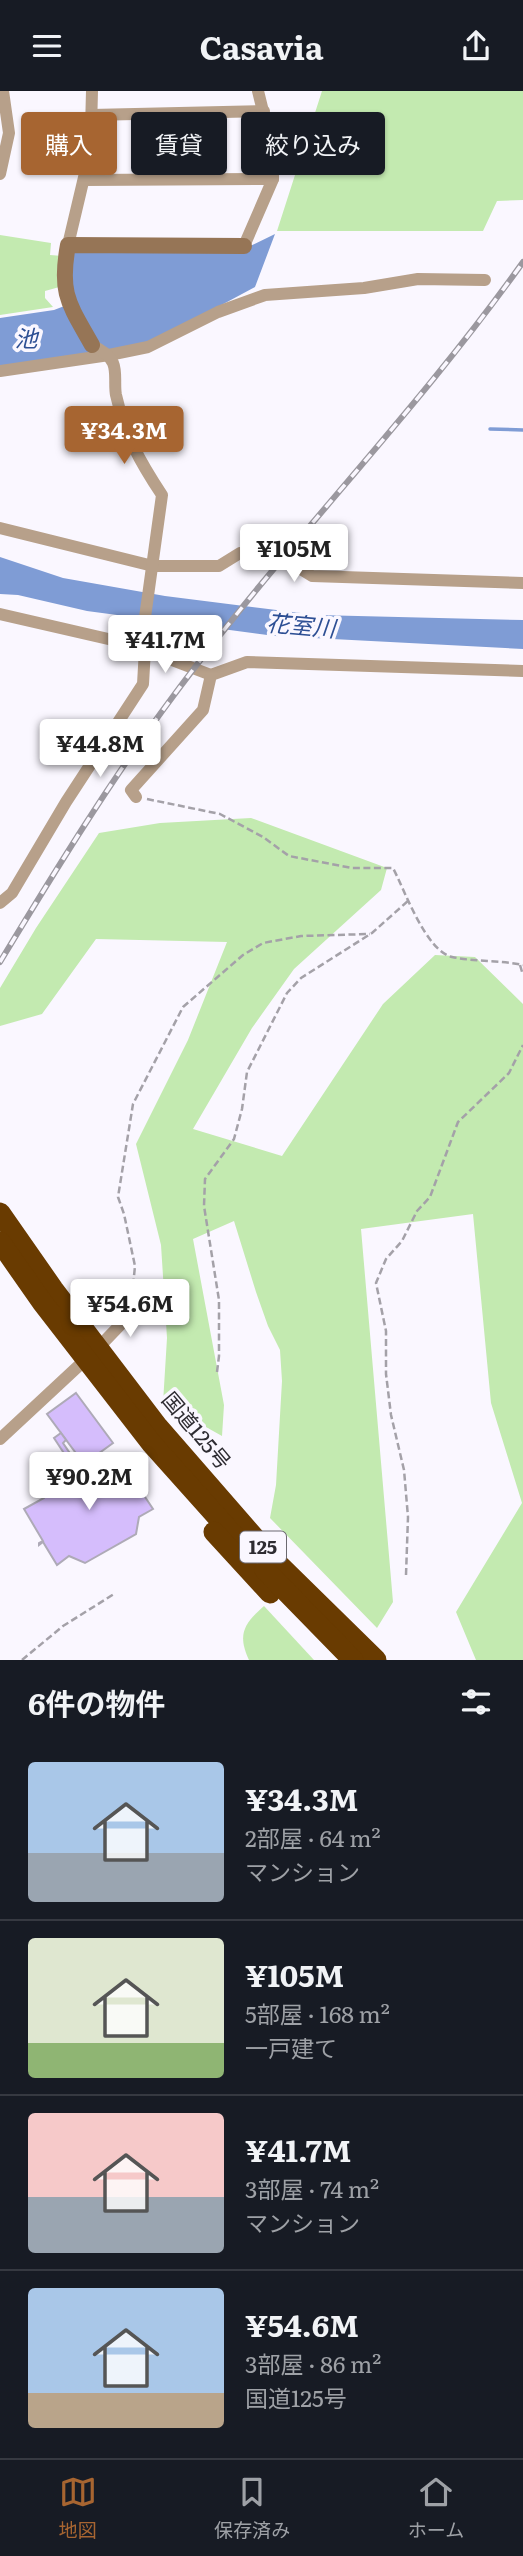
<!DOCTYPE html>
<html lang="ja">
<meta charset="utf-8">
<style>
:root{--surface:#171b24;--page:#20242c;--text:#f1f3f6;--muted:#9ea1a6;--line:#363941;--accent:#a76531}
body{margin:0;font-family:Literata,"Noto Sans JP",serif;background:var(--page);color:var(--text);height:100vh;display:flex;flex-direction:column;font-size:26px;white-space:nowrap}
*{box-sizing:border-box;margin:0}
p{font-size:23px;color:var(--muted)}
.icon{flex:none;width:38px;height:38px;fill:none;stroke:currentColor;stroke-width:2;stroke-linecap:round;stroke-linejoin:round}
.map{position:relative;height:1569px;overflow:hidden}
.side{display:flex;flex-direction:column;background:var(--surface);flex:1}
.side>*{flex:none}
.guide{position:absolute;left:21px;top:21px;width:481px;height:63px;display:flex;gap:14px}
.price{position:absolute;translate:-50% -60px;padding:0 16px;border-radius:7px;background:#fff;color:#222;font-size:23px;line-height:46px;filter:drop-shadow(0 2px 4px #0008)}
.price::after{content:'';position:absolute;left:50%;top:42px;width:21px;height:16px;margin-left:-10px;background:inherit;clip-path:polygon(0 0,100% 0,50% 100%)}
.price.selected{background:var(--accent);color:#fff}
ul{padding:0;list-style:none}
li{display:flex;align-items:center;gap:21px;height:175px;padding:0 28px}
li+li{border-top:2px solid var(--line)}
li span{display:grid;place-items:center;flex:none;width:196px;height:140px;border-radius:7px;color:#555}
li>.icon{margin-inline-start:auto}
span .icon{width:84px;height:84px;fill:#fffc;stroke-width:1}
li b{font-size:30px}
h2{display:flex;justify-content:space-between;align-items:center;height:84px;padding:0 28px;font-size:30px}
.tag{padding:0 24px;border-radius:7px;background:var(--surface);box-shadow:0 2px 5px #0004;font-size:24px;line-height:63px}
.tag.selected{background:var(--accent);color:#fff}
header{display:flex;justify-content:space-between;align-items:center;height:91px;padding:0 28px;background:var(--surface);font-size:32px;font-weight:700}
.menu{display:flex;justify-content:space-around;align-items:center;height:98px;border-top:2px solid var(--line);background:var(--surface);font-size:19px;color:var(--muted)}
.menu a{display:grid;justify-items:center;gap:4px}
.menu .selected{color:var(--accent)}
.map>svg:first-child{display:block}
</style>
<header><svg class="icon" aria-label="menu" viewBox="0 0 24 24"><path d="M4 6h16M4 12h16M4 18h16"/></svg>Casavia<svg class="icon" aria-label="share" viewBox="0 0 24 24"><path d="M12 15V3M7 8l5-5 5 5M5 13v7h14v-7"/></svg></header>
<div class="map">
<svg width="523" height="1569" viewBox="0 0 523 1569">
<rect width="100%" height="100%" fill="#faf7ff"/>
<!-- green -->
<g fill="#c3eab0">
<polygon points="322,0 523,0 523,109 497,110 483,140 277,140"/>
<polygon points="0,144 51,152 50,164 63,165 63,195 45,200 45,207 53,216 0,224"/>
<polygon points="251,727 387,777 381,799 294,878 252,937 193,1038 282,1065 383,913 435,864 475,866 523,913 523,1569 476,1569 456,1521 522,1412 491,1312 473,1123 361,1138 393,1511 377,1537 270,1427 276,1394 282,1290 280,1259 268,1235 256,1201 234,1130 193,1148 224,1314 222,1345 163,1312 167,1247 161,1154 136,1053 188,949 227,851 96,848 42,923 0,935 0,897 36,837 99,742 160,732"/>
<path d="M264,1515L314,1569H249C237,1543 244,1533 264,1515Z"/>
</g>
<!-- water -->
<g fill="#7f9cd5">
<polygon points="275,143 255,196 147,254 109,261 95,253 71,211 70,156 244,158"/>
<polygon points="67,214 101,263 0,277 0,227 54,219"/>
<polygon points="0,466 63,487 165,505 317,524 523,529 523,558 275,545 87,520 18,504 0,503"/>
</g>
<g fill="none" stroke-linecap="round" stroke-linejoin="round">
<!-- stream -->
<polyline stroke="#7f9cd5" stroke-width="3.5" points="490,338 523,339"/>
</g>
<!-- building -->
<g fill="#d5bdfc" stroke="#aeaab7" stroke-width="2">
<polygon points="76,1302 113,1352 84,1373 47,1323"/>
<polygon points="61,1342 66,1349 63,1352 80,1377 75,1379 54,1347"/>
<polygon points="120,1365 138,1395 143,1392 145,1394 139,1397 153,1418 139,1426 136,1443 85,1472 69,1465 57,1474 43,1451 39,1454 39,1452 43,1450 24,1418 44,1407 51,1396 66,1383 82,1375 88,1385 92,1384 91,1380"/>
</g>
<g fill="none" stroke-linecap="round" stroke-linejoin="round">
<!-- path -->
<g stroke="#a4a1a8" stroke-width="2.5" stroke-dasharray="7 3.5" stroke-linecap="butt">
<path d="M147,708L220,723L263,746L289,765L352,777H393C405,800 426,860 452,866C475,871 500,869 523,874"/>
<polyline points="520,874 523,884"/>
<polyline points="132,1205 135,1175 124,1123 118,1106 133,1013 183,916 243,864 263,852 301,845 370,843"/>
<polyline points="217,1281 219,1265 219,1209 204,1115 205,1088 234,1048 242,1018 247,981 287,902 301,887 372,842 409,809"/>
<polyline points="406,1484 408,1426 404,1379 391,1324 386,1283 386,1240 376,1192 386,1168 402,1150 417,1120 430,1106 458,1031 509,982 523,954"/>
<polyline points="22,1569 63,1535 114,1503"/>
</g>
<!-- street -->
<g stroke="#b7a08a" stroke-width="12">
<polyline points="91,24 264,20"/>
<polyline points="0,83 9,42 3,0"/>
<polyline points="84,89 273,88"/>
<polyline points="68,154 86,78 91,38 92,0"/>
<polyline points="244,155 273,88 273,61 258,0"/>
<polyline points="0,280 109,264 148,256 218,221 265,204 364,197 418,188 485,189"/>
<polyline points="0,437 153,475 219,475 240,462 281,466 312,485 523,492"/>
<polyline points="0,523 130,553 211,584"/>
<polyline points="136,706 131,699 203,619 211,584 247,571 523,580"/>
<path d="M0,812L12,802L66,711L143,593L145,558L142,548L162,404C140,371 125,344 116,304C114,294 117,281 113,272C109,263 100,259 92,254"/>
<polyline points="98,1257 122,1232 131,1216"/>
<polyline points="0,1348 86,1268"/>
</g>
<!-- secondary -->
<path stroke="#967556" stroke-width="16" d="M92,254C69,213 59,203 68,154L244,155"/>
<!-- highway -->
<g stroke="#693b01" stroke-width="21">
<polyline points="0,1122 53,1198 158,1336 273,1468 376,1569"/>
<polyline points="0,1151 42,1211 152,1353 237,1448"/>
<polyline points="214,1441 270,1502"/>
<polyline points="265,1479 353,1569"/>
</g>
<!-- rail casing -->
<g stroke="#9b989f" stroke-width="6">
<path id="rail" d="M0,871C55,780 110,690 174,604C284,455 415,323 523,171"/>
</g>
<!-- rail -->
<use href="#rail" stroke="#faf7ff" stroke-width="3.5" stroke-dasharray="10" stroke-linecap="butt"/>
</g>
<g text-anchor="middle" stroke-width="7" stroke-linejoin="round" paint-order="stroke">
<!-- shield labels -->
<rect fill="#faf7ff" stroke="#6b6970" stroke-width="2" x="240" y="1440.5" width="46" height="31" rx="5"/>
<g font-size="19" font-weight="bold" fill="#2e2c32">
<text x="263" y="1463">125</text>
</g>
<!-- street labels -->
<g font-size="21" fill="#2e2c32" stroke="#faf7ff">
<text transform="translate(196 1340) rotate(50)" y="7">国道125号</text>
</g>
<!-- water labels -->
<g font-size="23" font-style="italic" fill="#2d4f94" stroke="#faf7ff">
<text x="26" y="256">池</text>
<text transform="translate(301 535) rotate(5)" y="8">花室川</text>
</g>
</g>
</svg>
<b class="price selected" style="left:124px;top:375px">¥34.3M</b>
<b class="price" style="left:294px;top:493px">¥105M</b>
<b class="price" style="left:165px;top:584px">¥41.7M</b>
<b class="price" style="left:100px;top:688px">¥44.8M</b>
<b class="price" style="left:130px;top:1248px">¥54.6M</b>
<b class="price" style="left:89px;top:1421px">¥90.2M</b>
<div class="guide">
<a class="tag selected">購入</a>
<a class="tag">賃貸</a>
<a class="tag">絞り込み</a>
</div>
</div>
<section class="side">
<h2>6件の物件<svg class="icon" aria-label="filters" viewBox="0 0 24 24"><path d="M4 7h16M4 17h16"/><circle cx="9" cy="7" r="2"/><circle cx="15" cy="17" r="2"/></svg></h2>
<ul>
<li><span style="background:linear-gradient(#a9c7e8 65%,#9aa5b1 0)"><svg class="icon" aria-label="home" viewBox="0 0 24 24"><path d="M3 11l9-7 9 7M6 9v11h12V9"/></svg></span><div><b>¥34.3M</b><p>2部屋 · 64 m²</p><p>マンション</p></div></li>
<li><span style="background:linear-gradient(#dfe7d0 75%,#8fb573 0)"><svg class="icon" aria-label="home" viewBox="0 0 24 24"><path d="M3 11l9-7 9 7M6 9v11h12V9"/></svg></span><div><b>¥105M</b><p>5部屋 · 168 m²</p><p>一戸建て</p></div></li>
<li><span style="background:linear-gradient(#f6c9c9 60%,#9aa5b1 0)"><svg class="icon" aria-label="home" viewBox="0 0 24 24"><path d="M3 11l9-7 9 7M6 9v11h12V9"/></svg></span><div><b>¥41.7M</b><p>3部屋 · 74 m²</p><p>マンション</p></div></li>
<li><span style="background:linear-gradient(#a9c7e8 75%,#b9a48a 0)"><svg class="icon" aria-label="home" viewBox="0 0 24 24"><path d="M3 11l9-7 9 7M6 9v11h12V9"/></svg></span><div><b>¥54.6M</b><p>3部屋 · 86 m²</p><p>国道125号</p></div></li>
</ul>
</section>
<nav class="menu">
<a class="selected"><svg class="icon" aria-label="map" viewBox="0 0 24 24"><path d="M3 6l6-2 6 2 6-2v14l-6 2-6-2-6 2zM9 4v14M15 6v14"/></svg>地図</a>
<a><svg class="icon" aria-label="saved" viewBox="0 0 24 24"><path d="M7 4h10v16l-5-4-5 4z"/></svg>保存済み</a>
<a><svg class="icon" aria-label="home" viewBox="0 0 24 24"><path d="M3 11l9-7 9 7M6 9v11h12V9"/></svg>ホーム</a>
</nav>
